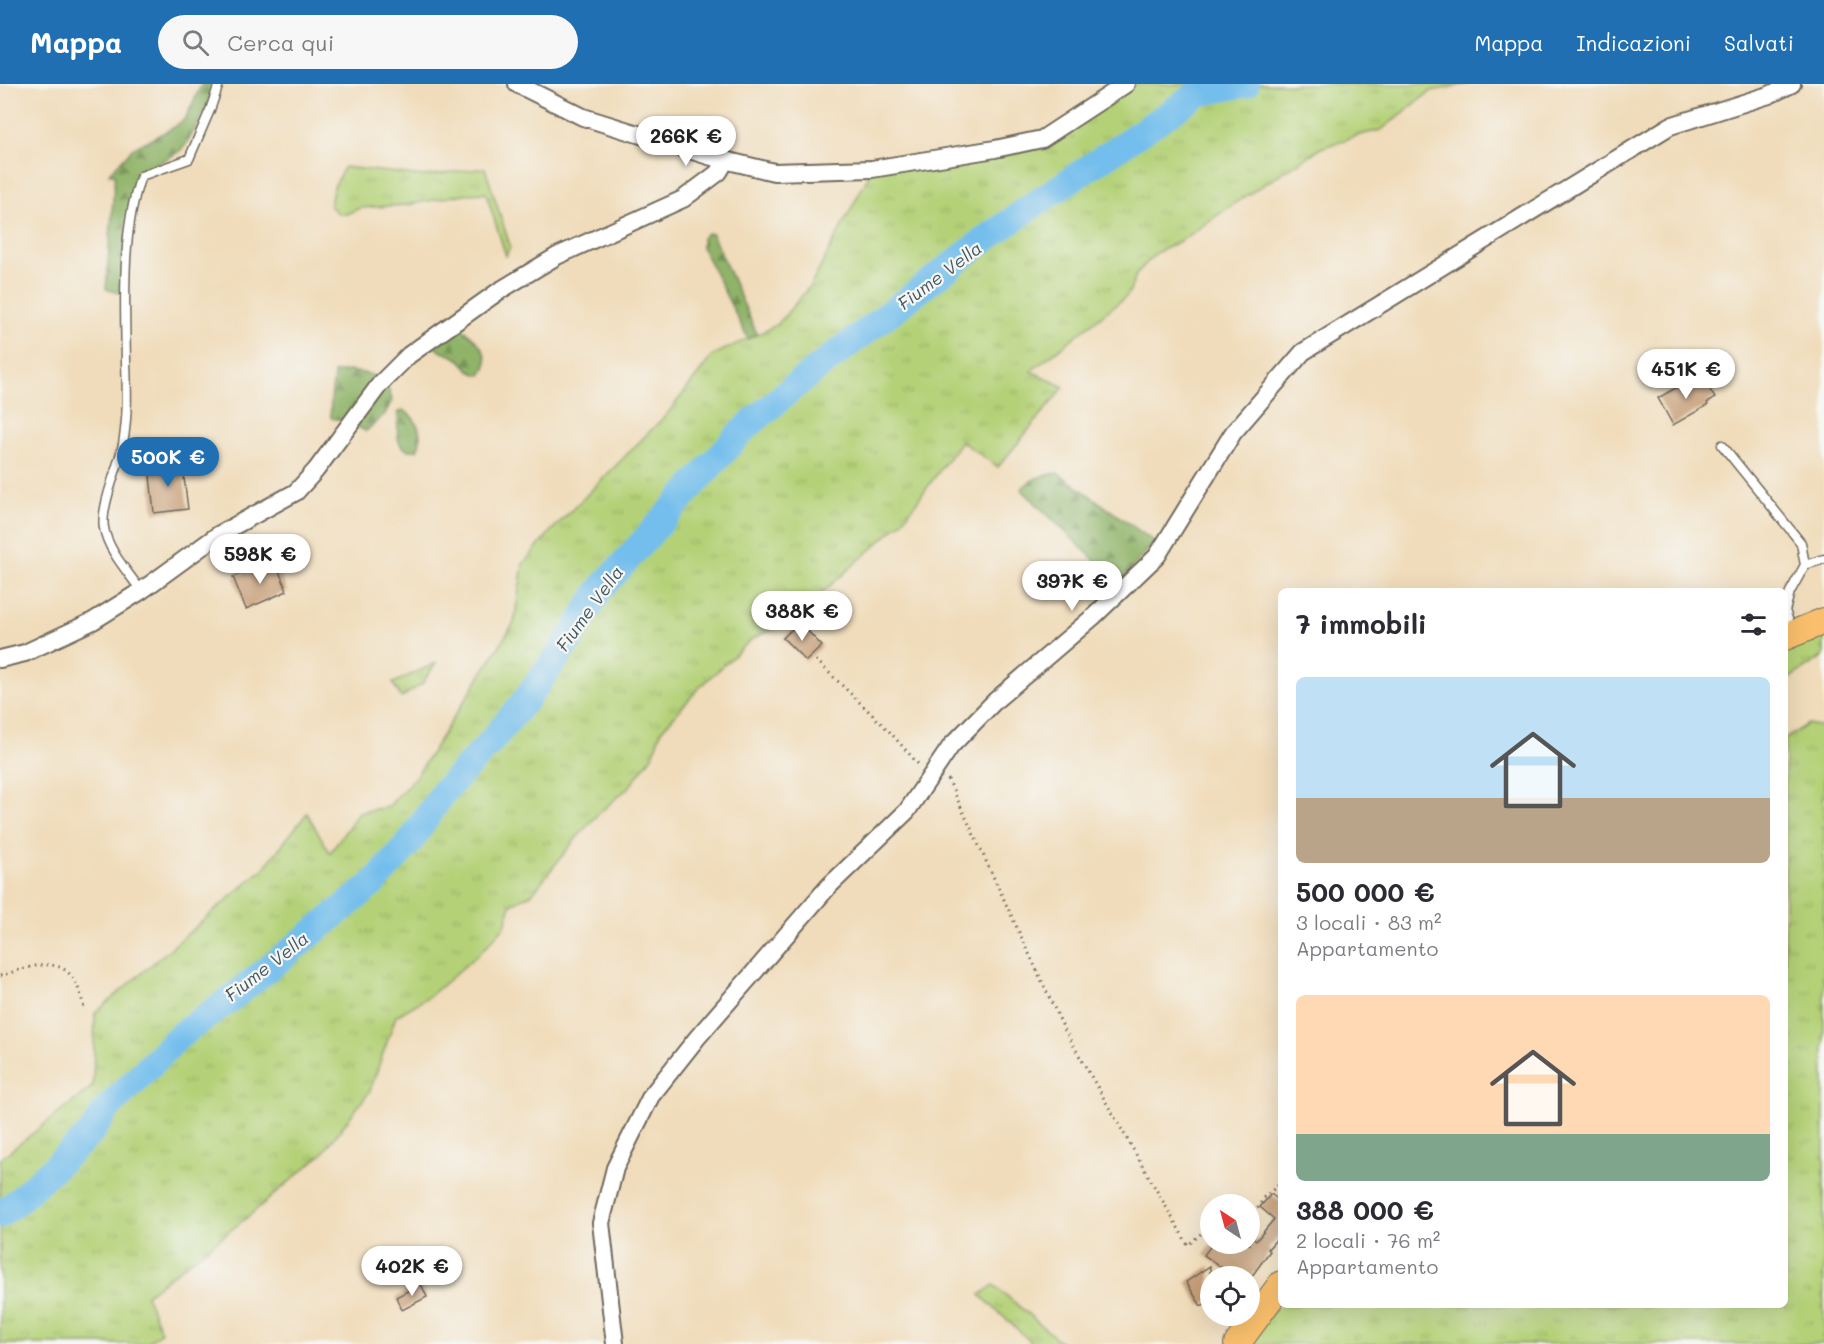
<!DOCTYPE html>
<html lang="it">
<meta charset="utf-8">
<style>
:root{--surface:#fff;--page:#f7f7f7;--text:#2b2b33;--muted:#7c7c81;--accent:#1f6fb2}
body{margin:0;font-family:Mali,sans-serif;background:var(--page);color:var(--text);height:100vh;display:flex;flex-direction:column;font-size:22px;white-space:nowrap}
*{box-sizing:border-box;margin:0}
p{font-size:20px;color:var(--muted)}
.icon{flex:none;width:33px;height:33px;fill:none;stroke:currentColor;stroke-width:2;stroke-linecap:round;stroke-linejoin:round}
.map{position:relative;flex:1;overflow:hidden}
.sheet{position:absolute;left:1278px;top:504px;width:510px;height:720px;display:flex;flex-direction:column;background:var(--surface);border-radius:9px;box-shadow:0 6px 24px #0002}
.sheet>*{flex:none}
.needle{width:39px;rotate:324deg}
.fabs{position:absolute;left:1200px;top:1110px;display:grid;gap:12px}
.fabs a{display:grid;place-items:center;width:60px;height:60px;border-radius:50%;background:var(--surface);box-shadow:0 6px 24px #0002;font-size:30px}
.price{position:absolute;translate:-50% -51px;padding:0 14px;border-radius:21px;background:#fff;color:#222;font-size:20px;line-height:39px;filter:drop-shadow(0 2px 3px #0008)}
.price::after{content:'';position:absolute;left:50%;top:36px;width:18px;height:14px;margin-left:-9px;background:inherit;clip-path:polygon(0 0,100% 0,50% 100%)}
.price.on{background:var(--accent);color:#fff}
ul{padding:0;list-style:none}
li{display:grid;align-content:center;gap:12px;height:318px;padding:0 18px}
li span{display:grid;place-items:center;height:186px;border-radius:9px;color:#555}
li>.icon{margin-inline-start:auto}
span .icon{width:108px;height:108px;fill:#fffc;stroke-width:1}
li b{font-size:26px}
h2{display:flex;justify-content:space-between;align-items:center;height:72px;padding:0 18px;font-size:26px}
header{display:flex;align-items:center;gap:36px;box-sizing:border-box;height:84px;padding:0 30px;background:var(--accent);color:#fff}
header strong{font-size:28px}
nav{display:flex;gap:33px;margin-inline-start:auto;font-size:21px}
.search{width:420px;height:54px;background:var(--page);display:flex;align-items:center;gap:15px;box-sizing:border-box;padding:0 21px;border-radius:33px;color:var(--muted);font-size:22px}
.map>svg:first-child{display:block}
</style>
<header>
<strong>Mappa</strong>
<div class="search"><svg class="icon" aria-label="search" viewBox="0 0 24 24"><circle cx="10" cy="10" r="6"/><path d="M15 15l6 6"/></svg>Cerca qui</div>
<nav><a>Mappa</a><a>Indicazioni</a><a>Salvati</a></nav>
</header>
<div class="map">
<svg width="1824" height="1260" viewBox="0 0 1824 1260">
<defs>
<pattern id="grass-tufts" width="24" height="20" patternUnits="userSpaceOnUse" patternTransform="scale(1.5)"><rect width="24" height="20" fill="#b4d177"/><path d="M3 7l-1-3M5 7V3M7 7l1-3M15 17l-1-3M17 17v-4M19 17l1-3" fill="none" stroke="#9bb467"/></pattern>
<pattern id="forest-firs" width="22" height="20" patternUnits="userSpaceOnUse" patternTransform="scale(1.5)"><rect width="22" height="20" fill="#8fb368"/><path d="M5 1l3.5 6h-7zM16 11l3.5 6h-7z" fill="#759256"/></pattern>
</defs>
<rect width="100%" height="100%" fill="#f6f6f2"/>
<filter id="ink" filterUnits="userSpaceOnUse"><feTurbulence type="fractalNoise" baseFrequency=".0167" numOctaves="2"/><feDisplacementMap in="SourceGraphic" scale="12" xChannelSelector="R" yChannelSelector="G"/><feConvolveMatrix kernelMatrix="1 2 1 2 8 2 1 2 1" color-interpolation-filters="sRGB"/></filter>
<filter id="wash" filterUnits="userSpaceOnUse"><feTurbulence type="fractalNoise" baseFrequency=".008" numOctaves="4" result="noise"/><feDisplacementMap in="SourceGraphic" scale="24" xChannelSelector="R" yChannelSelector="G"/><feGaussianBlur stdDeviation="1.35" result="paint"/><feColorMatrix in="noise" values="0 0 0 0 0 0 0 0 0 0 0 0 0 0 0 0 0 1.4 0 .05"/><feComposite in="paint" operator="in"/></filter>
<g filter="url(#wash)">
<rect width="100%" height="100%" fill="#f0dcba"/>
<!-- grass -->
<g fill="url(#grass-tufts)" stroke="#707e51" stroke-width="1.5">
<polygon points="1126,0 1468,0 1431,7 1381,46 1359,51 1321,64 1238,117 1182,156 1156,169 1137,189 1128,211 1031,287 1064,303 998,383 961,357 902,438 789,538 752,555 699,604 661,647 653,671 630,702 597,731 574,757 532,810 511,820 505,842 482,867 430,912 396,932 370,1007 322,1070 244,1136 146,1211 161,1248 146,1260 0,1260 0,1075 93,1002 95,929 263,785 307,729 330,769 359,728 388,723 417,691 514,539 523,480 551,447 668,329 713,271 777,241 811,201 872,85 1042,55"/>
<polygon points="344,83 424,92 485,84 510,162 506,172 486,109 464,110 407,121 360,124 346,130 339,130 330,122 333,105"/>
<polygon points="1824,537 1824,572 1785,597 1785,553"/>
<polygon points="436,579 422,600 401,614 393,599"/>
<polygon points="1808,640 1824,643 1824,1260 1238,1260 1281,1221 1785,1221 1785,655"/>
<polygon points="994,1201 1063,1260 1033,1260 980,1211"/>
</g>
<!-- forest -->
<g fill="url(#forest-firs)" stroke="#5d6f4a" stroke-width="1.5">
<path d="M202,0H216C211,13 191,57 182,65C167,78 148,79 136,96C128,108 124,186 123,205L118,209L106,205L115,90H109L133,64L171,45L185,35Z"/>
<polygon points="707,149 712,150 757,250 748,255 702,163 702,154"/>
<path d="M455,241C472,249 497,272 481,291C465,289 468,280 457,274C447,268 439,270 432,259Z"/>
<path d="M349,287C373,290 385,290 392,316L385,330L366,347L345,337L331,334C329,319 333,305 334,289Z"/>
<path d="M403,326C417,334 425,351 417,366C392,369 398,345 398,329Z"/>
<path d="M1058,389L1155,458L1118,499L1021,405C1032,394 1042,391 1058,389Z"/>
</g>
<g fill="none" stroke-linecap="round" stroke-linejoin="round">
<!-- river -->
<polyline stroke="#73beec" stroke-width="27" points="0,1131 21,1114 91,1049 106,1026 179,952 233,913 374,799 410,758 445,706 488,661 528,613 573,551 599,507 741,348 792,304 979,160 1032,122 1199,9 1246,0"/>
</g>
<g id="blocks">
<!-- building -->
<g fill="#c79f78">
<polygon points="1693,294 1696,301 1704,296 1715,314 1707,319 1708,321 1673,341 1658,314"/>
<polygon points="182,378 188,425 154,429 149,383"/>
<polygon points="275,477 287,507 246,525 233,493"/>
<polygon points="799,538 822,562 806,577 783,554"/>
<polygon points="1271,1110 1281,1118 1281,1150 1268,1165 1270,1167 1252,1192 1234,1192 1204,1171 1212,1160 1250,1160 1251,1153 1256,1157 1274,1135 1260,1123"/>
<polygon points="1210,1182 1210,1217 1201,1222 1186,1198"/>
<polygon points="421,1200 427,1213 402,1226 396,1213"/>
</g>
</g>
</g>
<g filter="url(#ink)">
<use href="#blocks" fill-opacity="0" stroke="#70695d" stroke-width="1.5"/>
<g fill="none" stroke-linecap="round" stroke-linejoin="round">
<!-- lane casing -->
<g stroke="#70695d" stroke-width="11">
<g id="lane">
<polyline points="1722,361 1801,459 1805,481 1790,508 1785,527 1792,546"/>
<polyline points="1805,481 1824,475"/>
<path d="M141,507C129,489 108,467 104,444C100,423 119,382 123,360C128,332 127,305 126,278C125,217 121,149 141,92L189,75L210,26L219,0"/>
</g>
</g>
<!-- street casing -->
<g stroke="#70695d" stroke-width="20">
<g id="street">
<polyline points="517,0 583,33 712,73 774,88 872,85 995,65 1042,55 1126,0"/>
<polyline points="0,575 25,569 93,537 141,507 218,451 296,408 316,386 380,300 409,271 499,207 557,172 683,115 719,88 726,76"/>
<polyline points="615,1260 601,1139 615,1084 651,1012 697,954 828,803 907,727 951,662 996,616 1093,533 1157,472 1233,349 1303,268 1670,42 1769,11 1792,0"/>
</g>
</g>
<!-- primary casing -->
<g stroke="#70695d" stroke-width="28">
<g id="primary">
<polyline points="1785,553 1824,537"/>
<polyline points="1237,1260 1281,1200"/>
</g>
</g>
<!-- path -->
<g stroke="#70695d" stroke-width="3" stroke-dasharray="1.5 4.5" stroke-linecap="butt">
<polyline points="816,576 889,647 919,681"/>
<polyline points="948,695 1064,945 1188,1161 1210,1142"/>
<path d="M0,892C44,878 73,867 84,925"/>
<polyline points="1250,1133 1254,1131 1264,1113 1281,1099"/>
</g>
<!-- lane -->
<use href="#lane" stroke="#fff" stroke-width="8"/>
<!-- street -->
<use href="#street" stroke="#fff" stroke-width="16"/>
<!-- primary -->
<use href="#primary" stroke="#f9bf6d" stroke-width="26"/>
</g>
</g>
<g text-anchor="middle" stroke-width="4.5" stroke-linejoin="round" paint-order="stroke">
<!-- water labels -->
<g font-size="18" font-style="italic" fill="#415765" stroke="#f6f6f2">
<text transform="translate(940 192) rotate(-37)" y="6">Fiume Vella</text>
<text transform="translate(590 525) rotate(-54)" y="6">Fiume Vella</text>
<text transform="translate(267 883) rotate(-38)" y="6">Fiume Vella</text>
</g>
</g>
</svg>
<div class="fabs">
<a><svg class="needle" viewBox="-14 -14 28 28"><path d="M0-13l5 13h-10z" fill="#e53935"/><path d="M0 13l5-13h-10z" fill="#7c7c81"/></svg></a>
<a><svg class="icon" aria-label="locate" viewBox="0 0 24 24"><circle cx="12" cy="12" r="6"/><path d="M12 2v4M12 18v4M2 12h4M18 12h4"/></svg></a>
</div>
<b class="price" style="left:686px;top:83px">266K €</b>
<b class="price" style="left:1686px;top:316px">451K €</b>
<b class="price on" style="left:168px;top:404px">500K €</b>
<b class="price" style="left:260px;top:501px">598K €</b>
<b class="price" style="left:1072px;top:528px">397K €</b>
<b class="price" style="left:802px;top:558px">388K €</b>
<b class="price" style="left:412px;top:1213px">402K €</b>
<section class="sheet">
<h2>7 immobili<svg class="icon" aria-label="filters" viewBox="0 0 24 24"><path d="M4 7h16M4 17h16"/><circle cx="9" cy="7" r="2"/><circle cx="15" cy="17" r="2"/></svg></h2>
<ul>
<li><span style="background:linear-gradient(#bfe0f5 65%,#b9a48a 0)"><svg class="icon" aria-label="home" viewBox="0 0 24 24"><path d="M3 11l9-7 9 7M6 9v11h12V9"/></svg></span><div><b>500 000 €</b><p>3 locali · 83 m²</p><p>Appartamento</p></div></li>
<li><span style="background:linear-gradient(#ffd9b3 75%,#7fa58c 0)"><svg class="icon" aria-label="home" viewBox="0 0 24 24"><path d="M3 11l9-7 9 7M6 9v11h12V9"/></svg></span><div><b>388 000 €</b><p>2 locali · 76 m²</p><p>Appartamento</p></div></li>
</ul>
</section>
</div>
